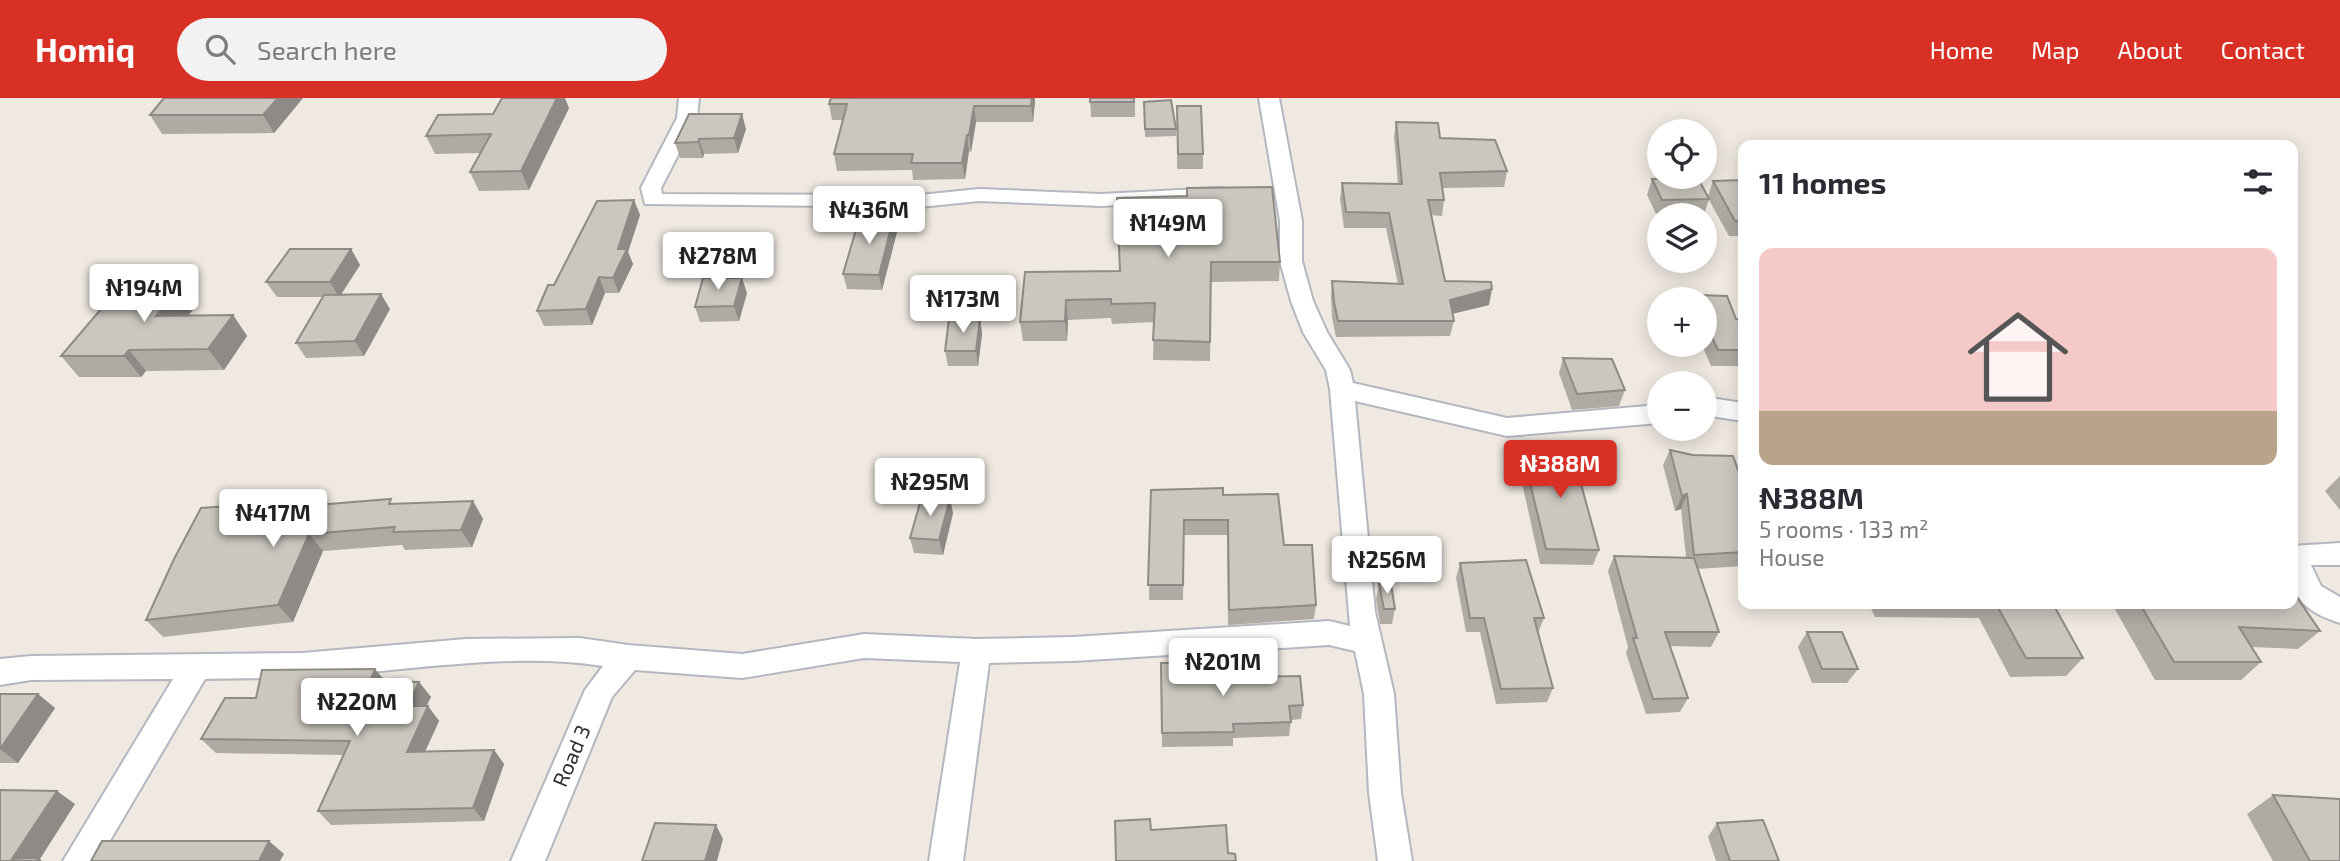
<!DOCTYPE html>
<meta charset="utf-8">
<style>
:root{--surface:#fff;--page:#f2f2f3;--text:#2b2b33;--muted:#7c7c81;--accent:#d93025}
body{margin:0;font-family:"Exo 2",sans-serif;background:var(--page);color:var(--text);height:100vh;display:flex;flex-direction:column;font-size:26px;white-space:nowrap}
*{box-sizing:border-box;margin:0}
p{font-size:23px;color:var(--muted)}
.icon{flex:none;width:38px;height:38px;fill:none;stroke:currentColor;stroke-width:2;stroke-linecap:round;stroke-linejoin:round}
.map{position:relative;flex:1;overflow:hidden}
.details{position:absolute;left:1738px;top:42px;width:560px;height:469px;display:flex;flex-direction:column;background:var(--surface);border-radius:14px;box-shadow:0 4px 18px #0003}
.details>*{flex:none}
.buttons{position:absolute;left:1647px;top:21px;display:grid;gap:14px}
.buttons a{display:grid;place-items:center;width:70px;height:70px;border-radius:50%;background:var(--surface);box-shadow:0 4px 18px #0003;font-size:35px}
.price{position:absolute;translate:-50% -60px;padding:0 16px;border-radius:7px;background:#fff;color:#222;font-size:23px;line-height:46px;filter:drop-shadow(0 2px 4px #0008)}
.price::after{content:'';position:absolute;left:50%;top:42px;width:21px;height:16px;margin-left:-10px;background:inherit;clip-path:polygon(0 0,100% 0,50% 100%)}
.price.selected{background:var(--accent);color:#fff}
ul{padding:0;list-style:none}
li{display:grid;align-content:center;gap:14px;height:371px;padding:0 21px}
li span{display:grid;place-items:center;height:217px;border-radius:14px;color:#555}
li>.icon{margin-inline-start:auto}
span .icon{width:126px;height:126px;fill:#fffc;stroke-width:1}
li b{font-size:30px}
h2{display:flex;justify-content:space-between;align-items:center;height:84px;padding:0 21px;font-size:30px}
header{display:flex;align-items:center;gap:42px;box-sizing:border-box;height:98px;padding:0 35px;background:var(--accent);color:#fff}
header strong{font-size:33px}
nav{display:flex;gap:38px;margin-inline-start:auto;font-size:24px}
.search{width:490px;height:63px;background:var(--page);display:flex;align-items:center;gap:18px;box-sizing:border-box;padding:0 24px;border-radius:38px;color:var(--muted);font-size:26px}
.map>svg:first-child{display:block}
</style>
<header>
<strong>Homiq</strong>
<div class="search"><svg class="icon" aria-label="search" viewBox="0 0 24 24"><circle cx="10" cy="10" r="6"/><path d="M15 15l6 6"/></svg>Search here</div>
<nav><a>Home</a><a>Map</a><a>About</a><a>Contact</a></nav>
</header>
<div class="map">
<svg width="2340" height="763" viewBox="0 0 2340 763">
<rect width="100%" height="100%" fill="#efe9e1"/>
<g fill="none" stroke-linecap="round" stroke-linejoin="round">
<!-- minor casing -->
<g stroke="#b4b7c1" stroke-width="4">
<g id="minor">
<polygon points="679,0 699,0 697,20 661,90 662,96 920,97 979,91 1101,96 1220,90 1227,92 1231,96 1227,100 1220,102 1101,108 979,103 920,109 645,106 641,90 677,20"/>
<path d="M1259,0H1279L1302,123V163L1313,203L1327,234L1350,272L1353,285L1507,320L1659,307V325L1507,338L1355,303L1375,514L1394,596L1401,695L1412,763H1378L1369,695L1364,596L1355,553L1329,547L1073,563L989,565L963,763H929L960,564L864,560L742,580L635,572L612,599L545,763H511L585,592L603,568C505,553 400,575 302,579C270,581 238,580 205,581L98,763H63L173,581L31,582L0,587V561L31,558L302,555L466,541L580,540L628,547L742,556L864,536L976,541L1073,539L1329,523L1350,528L1330,291L1326,272L1303,234L1291,203L1280,163V123Z"/>
<polygon points="1704,299 1743,305 1743,323 1704,317"/>
<path d="M2340,445V467H2311L2321,488L2340,499V525C2292,509 2292,493 2292,448Z"/>
</g>
</g>
<!-- minor -->
<use href="#minor" fill="#fff" fill-rule="evenodd"/>
</g>
<!-- wall -->
<g fill="#afaba4">
<polygon points="303,0 274,35 162,36 150,17"/>
<polygon points="831,0 1035,0 1035,3 1033,24 976,24 971,54 969,53 965,81 913,82 912,72 837,73 834,56 843,22 832,22 829,6"/>
<polygon points="1090,0 1135,0 1135,19 1091,19"/>
<polygon points="1144,4 1176,31 1176,38 1145,39"/>
<polygon points="1177,8 1203,56 1203,71 1177,71"/>
<polygon points="569,10 529,92 479,93 470,74 480,55 435,56 426,38"/>
<polygon points="1396,24 1440,40 1507,73 1504,89 1442,90 1444,102 1442,118 1431,117 1445,183 1489,207 1452,216 1454,223 1450,238 1336,239 1332,220 1331,198 1332,183 1398,186 1386,130 1344,130 1340,101 1342,85 1398,86 1394,39"/>
<polygon points="746,31 738,55 704,56 703,60 680,60 675,45"/>
<polygon points="1652,81 1708,98 1713,83 1743,82 1743,138 1729,138 1709,102 1704,116 1657,118 1647,97"/>
<polygon points="1117,100 1280,164 1279,183 1211,184 1210,263 1153,262 1154,224 1112,226 1111,220 1068,222 1067,243 1023,243 1020,224 1120,173"/>
<polygon points="634,102 640,117 628,154 633,166 619,195 605,195 592,227 544,228 537,213 554,187"/>
<polygon points="897,134 882,192 847,191 843,176"/>
<polygon points="351,151 360,167 341,197 390,211 364,258 306,260 296,245 323,199 277,199 266,184"/>
<polygon points="182,184 198,205 188,217 233,217 247,238 224,272 146,273 141,279 79,279 61,258"/>
<polygon points="747,195 739,223 700,224 695,209"/>
<polygon points="1668,196 1727,198 1736,221 1743,223 1743,268 1711,268 1702,247 1704,247 1704,201 1666,201"/>
<polygon points="980,220 982,236 978,268 948,268 945,253"/>
<polygon points="1563,260 1625,292 1619,308 1572,312 1559,275"/>
<polygon points="1522,352 1599,452 1593,467 1540,466 1518,367"/>
<polygon points="1670,352 1743,386 1743,468 1697,471 1719,534 1711,549 1670,548 1688,600 1680,614 1646,616 1626,555 1628,549 1608,473 1614,458 1686,459 1681,411 1675,413 1663,367"/>
<polygon points="2340,378 2340,412 2325,393"/>
<polygon points="1151,392 1223,397 1284,447 1316,507 1314,521 1228,527 1227,437 1184,437 1183,502 1149,502"/>
<polygon points="473,403 483,421 472,449 405,452 402,447 323,453 293,524 163,539 146,522 282,404 286,409"/>
<polygon points="953,415 943,457 914,455 910,440"/>
<polygon points="1460,465 1544,520 1538,535 1553,590 1547,604 1496,606 1480,534 1466,534 1456,480"/>
<polygon points="1379,486 1395,511 1392,526 1380,526 1376,501"/>
<polygon points="1869,506 2053,506 2083,560 2066,578 2010,579 1979,520 1875,519"/>
<polygon points="2112,506 2292,506 2320,533 2298,551 2252,549 2261,564 2241,582 2155,582"/>
<polygon points="1807,534 1858,571 1847,585 1812,585 1798,549"/>
<polygon points="1161,565 1230,579 1303,607 1301,621 1291,622 1289,638 1233,640 1233,648 1162,649"/>
<polygon points="385,583 419,584 431,599 426,608 428,608 439,623 425,653 494,652 504,666 484,723 331,727 318,713 343,657 216,655 201,641 256,600"/>
<polygon points="0,596 38,596 55,610 18,665 0,665"/>
<polygon points="2273,697 2340,763 2273,763 2247,716"/>
<polygon points="1717,725 1779,763 1716,763 1708,739"/>
</g>
<!-- shaded-wall -->
<g fill="#8e8b86">
<polygon points="278,0 303,0 274,35 263,17"/>
<polygon points="557,0 565,0 569,10 529,92 521,73"/>
<polygon points="1032,0 1035,0 1035,3 1033,24 1031,8"/>
<polygon points="974,8 976,24 971,54 969,37"/>
<polygon points="742,16 746,31 738,55 734,40"/>
<polygon points="967,37 969,53 965,81 962,65"/>
<polygon points="699,41 704,56 703,60 698,44"/>
<polygon points="634,102 640,117 628,154 633,166 619,195 613,180 618,151"/>
<polygon points="894,118 897,134 882,192 879,177"/>
<polygon points="351,151 360,167 339,199 330,184"/>
<polygon points="599,179 605,195 592,227 586,211"/>
<polygon points="742,180 747,195 739,223 734,208"/>
<polygon points="182,184 198,205 172,239 156,218"/>
<polygon points="1492,191 1489,207 1447,217 1450,202"/>
<polygon points="381,196 390,211 364,258 355,243"/>
<polygon points="1066,202 1068,222 1067,243 1065,223"/>
<polygon points="233,217 247,238 224,272 208,251"/>
<polygon points="980,220 982,236 978,268 976,253"/>
<polygon points="129,252 146,273 141,279 124,258"/>
<polygon points="1687,396 1681,411 1675,413 1682,398"/>
<polygon points="950,400 953,415 943,457 939,442"/>
<polygon points="473,403 483,421 472,449 461,432"/>
<polygon points="309,436 323,453 293,524 278,507"/>
<polygon points="375,571 387,585 370,583"/>
<polygon points="419,584 431,599 419,622 408,608"/>
<polygon points="38,596 55,610 18,665 0,651"/>
<polygon points="428,608 439,623 419,667 407,654"/>
<polygon points="494,652 504,666 484,723 473,710"/>
<polygon points="57,693 75,706 40,761 42,763 16,763 12,761"/>
<polygon points="716,727 723,741 717,763 705,763"/>
<polygon points="269,743 284,756 280,763 259,763"/>
</g>
<!-- building -->
<g fill="#cbc7bf" stroke="#8e8b86" stroke-width="2">
<polygon points="164,0 278,0 263,17 150,17"/>
<polygon points="502,0 557,0 521,73 470,74 491,36 426,38 438,17 493,16"/>
<polygon points="831,0 1032,0 1031,8 974,8 969,37 967,37 962,65 911,65 913,56 834,56 847,6 829,6"/>
<rect x="1090" y="0" width="44" height="4"/>
<polygon points="1171,2 1176,31 1145,31 1144,4"/>
<polygon points="1177,8 1201,8 1203,56 1178,56"/>
<polygon points="689,16 742,16 734,40 699,41 698,44 675,45"/>
<polygon points="1396,24 1438,25 1440,40 1495,42 1507,73 1440,75 1444,102 1428,102 1445,183 1491,184 1492,191 1450,202 1454,223 1338,223 1334,204 1332,183 1403,186 1389,115 1346,114 1342,85 1402,86"/>
<polygon points="1698,80 1709,101 1662,102 1652,81"/>
<polygon points="1743,82 1743,123 1735,123 1713,83"/>
<polygon points="1272,89 1280,164 1211,164 1210,244 1153,242 1155,205 1111,206 1111,201 1066,202 1065,223 1020,224 1025,174 1120,173 1117,100 1187,98 1187,90"/>
<polygon points="634,102 618,151 627,151 613,180 599,179 586,211 537,213 548,187 554,187 597,103"/>
<polygon points="860,118 894,118 879,177 843,176"/>
<polygon points="290,151 351,151 330,184 266,184"/>
<polygon points="703,180 742,180 734,208 695,209"/>
<polygon points="124,184 182,184 156,218 233,217 208,251 129,252 124,258 61,258"/>
<polygon points="381,196 355,243 296,245 324,197"/>
<polygon points="1668,196 1727,198 1736,221 1743,223 1743,252 1718,252 1704,222 1704,201 1670,201"/>
<polygon points="980,220 976,253 945,253 949,221"/>
<polygon points="1563,260 1612,261 1625,292 1577,296"/>
<polygon points="1522,352 1572,353 1599,452 1546,451"/>
<polygon points="1670,352 1693,357 1733,358 1743,386 1743,454 1694,457 1687,396 1682,398"/>
<polygon points="1223,390 1223,397 1278,396 1284,447 1312,447 1316,507 1229,512 1228,422 1184,422 1183,487 1148,487 1151,392"/>
<polygon points="922,398 950,400 939,442 910,440"/>
<polygon points="391,401 389,406 473,403 461,432 393,434 395,429 309,436 278,507 146,522 174,461 201,410 282,404 280,410"/>
<polygon points="1614,458 1694,460 1719,534 1665,534 1688,600 1653,601 1633,540 1637,540"/>
<polygon points="1526,462 1544,520 1534,520 1553,590 1501,591 1484,520 1470,520 1460,465"/>
<polygon points="1379,486 1391,486 1395,511 1384,511"/>
<polygon points="2292,492 2320,533 2239,529 2261,564 2174,564 2140,506 2292,506"/>
<polygon points="1996,506 2053,506 2083,560 2026,560"/>
<polygon points="1807,534 1842,534 1858,571 1822,571"/>
<polygon points="1230,564 1230,579 1300,578 1303,607 1289,608 1291,624 1233,626 1234,634 1162,635 1161,565"/>
<polygon points="375,571 370,583 419,584 408,608 428,608 407,654 494,652 473,710 318,713 350,643 201,641 225,600 256,600 262,572"/>
<polygon points="0,596 38,596 0,651"/>
<polygon points="0,692 57,693 12,761 38,760 36,763 0,763"/>
<polygon points="2273,697 2340,701 2340,763 2310,763"/>
<polygon points="1150,721 1151,732 1226,727 1228,755 1235,756 1236,763 1116,763 1115,723"/>
<polygon points="1763,722 1779,763 1730,763 1717,725"/>
<polygon points="655,725 716,727 705,763 642,763"/>
<polygon points="102,743 269,743 259,763 91,763"/>
</g>
<g text-anchor="middle" stroke-width="5" stroke-linejoin="round" paint-order="stroke">
<!-- street labels -->
<g font-size="21" fill="#2e2e2e" stroke="#fff">
<text transform="translate(572 658) rotate(-67)" y="7">Road 3</text>
</g>
</g>
</svg>
<div class="buttons">
<a><svg class="icon" aria-label="locate" viewBox="0 0 24 24"><circle cx="12" cy="12" r="6"/><path d="M12 2v4M12 18v4M2 12h4M18 12h4"/></svg></a>
<a><svg class="icon" aria-label="layers" viewBox="0 0 24 24"><path d="M12 4l9 5-9 5-9-5zM3 14l9 5 9-5"/></svg></a>
<a>+</a>
<a>−</a>
</div>
<b class="price" style="left:869px;top:148px">₦436M</b>
<b class="price" style="left:1168px;top:161px">₦149M</b>
<b class="price" style="left:718px;top:194px">₦278M</b>
<b class="price" style="left:144px;top:226px">₦194M</b>
<b class="price" style="left:963px;top:237px">₦173M</b>
<b class="price selected" style="left:1560px;top:402px">₦388M</b>
<b class="price" style="left:930px;top:420px">₦295M</b>
<b class="price" style="left:273px;top:451px">₦417M</b>
<b class="price" style="left:1387px;top:498px">₦256M</b>
<b class="price" style="left:1223px;top:600px">₦201M</b>
<b class="price" style="left:357px;top:640px">₦220M</b>
<section class="details">
<h2>11 homes<svg class="icon" aria-label="filters" viewBox="0 0 24 24"><path d="M4 7h16M4 17h16"/><circle cx="9" cy="7" r="2"/><circle cx="15" cy="17" r="2"/></svg></h2>
<ul>
<li><span style="background:linear-gradient(#f6c9c9 75%,#b9a48a 0)"><svg class="icon" aria-label="home" viewBox="0 0 24 24"><path d="M3 11l9-7 9 7M6 9v11h12V9"/></svg></span><div><b>₦388M</b><p>5 rooms · 133 m²</p><p>House</p></div></li>
</ul>
</section>
</div>
